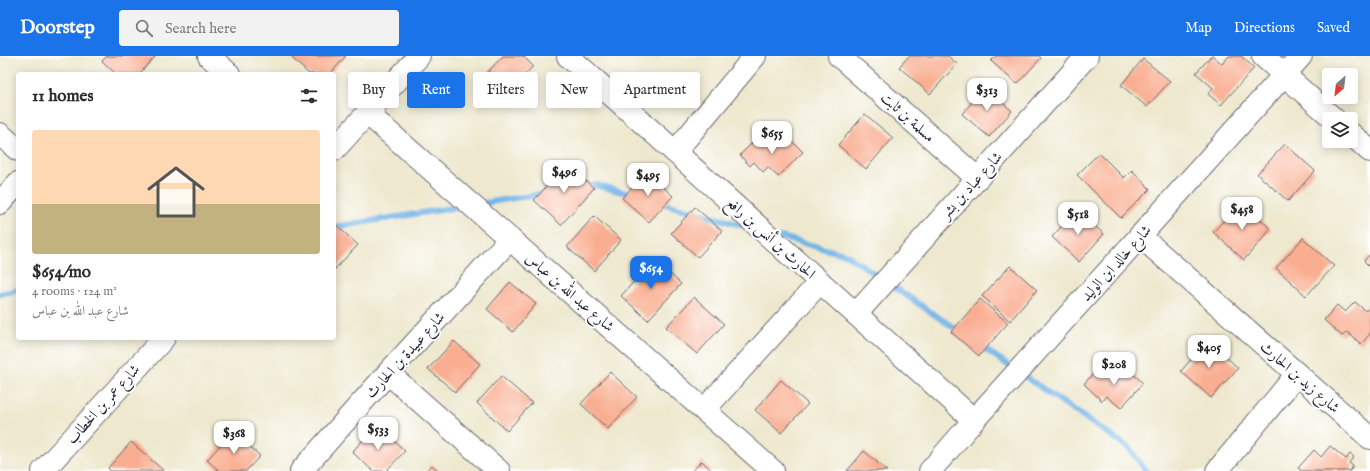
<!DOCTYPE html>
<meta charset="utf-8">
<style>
:root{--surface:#fff;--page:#f2f2f3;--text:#2b2b33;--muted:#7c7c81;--accent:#1a73e8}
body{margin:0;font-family:"IM FELL English",Amiri,serif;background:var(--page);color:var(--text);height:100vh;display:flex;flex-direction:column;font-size:15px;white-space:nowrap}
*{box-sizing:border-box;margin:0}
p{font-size:13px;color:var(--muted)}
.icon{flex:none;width:22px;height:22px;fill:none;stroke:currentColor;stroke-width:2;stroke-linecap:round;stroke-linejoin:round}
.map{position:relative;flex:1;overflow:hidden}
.side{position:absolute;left:16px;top:16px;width:320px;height:268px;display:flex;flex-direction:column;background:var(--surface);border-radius:4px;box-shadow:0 2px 10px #0003}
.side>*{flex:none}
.banner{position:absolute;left:348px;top:16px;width:380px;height:36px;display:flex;gap:8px}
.needle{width:26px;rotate:208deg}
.controls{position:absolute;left:1322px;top:12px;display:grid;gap:8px}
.controls a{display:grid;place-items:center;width:36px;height:36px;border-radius:4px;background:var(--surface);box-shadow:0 2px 10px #0003;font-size:20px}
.price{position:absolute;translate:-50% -34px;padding:0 9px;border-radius:8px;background:#fff;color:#222;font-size:13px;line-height:26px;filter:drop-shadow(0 1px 2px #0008)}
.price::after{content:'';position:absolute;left:50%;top:24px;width:12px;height:9px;margin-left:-6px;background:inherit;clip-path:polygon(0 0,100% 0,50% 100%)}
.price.selected{background:var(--accent);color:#fff}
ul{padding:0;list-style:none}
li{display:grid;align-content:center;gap:8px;height:212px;padding:0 16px}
li span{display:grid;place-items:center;height:124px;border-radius:4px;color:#555}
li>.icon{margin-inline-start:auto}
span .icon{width:72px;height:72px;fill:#fffc;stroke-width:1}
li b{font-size:17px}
h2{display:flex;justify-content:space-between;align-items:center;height:48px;padding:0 16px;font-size:17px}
.chip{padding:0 14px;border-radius:4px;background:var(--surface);box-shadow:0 2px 10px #0003;font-size:14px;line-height:36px}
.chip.selected{background:var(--accent);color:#fff}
header{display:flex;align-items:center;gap:24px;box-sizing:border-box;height:56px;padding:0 20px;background:var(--accent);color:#fff}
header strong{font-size:19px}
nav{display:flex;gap:22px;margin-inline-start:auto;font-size:14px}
.search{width:280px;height:36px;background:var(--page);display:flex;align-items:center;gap:10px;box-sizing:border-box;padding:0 14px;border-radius:4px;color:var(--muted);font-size:15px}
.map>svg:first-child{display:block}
</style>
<header>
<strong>Doorstep</strong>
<div class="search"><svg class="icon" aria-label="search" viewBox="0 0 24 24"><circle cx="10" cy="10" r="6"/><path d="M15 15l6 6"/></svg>Search here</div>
<nav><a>Map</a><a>Directions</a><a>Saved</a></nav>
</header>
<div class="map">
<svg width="1370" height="415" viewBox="0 0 1370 415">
<rect width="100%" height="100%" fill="#fff"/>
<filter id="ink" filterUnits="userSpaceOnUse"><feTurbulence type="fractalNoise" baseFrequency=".025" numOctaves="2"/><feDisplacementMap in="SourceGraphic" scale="8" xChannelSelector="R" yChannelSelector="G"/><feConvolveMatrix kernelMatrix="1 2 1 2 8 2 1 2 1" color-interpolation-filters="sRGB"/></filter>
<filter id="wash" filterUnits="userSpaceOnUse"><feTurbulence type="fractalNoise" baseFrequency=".012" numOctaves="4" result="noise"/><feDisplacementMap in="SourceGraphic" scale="16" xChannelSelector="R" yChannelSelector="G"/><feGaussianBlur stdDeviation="0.9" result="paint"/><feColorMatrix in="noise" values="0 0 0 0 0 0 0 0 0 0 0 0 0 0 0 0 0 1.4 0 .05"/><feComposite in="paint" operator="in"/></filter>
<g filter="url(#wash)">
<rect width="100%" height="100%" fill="#eee8ce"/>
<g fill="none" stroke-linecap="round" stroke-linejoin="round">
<!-- stream -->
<g stroke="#74b5e8" stroke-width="6">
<polyline points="585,131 596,129 634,139"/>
<polyline points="658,146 748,171"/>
<polyline points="478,148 548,137"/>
<polyline points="334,171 465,150"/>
<polyline points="781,181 847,199 960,276"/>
<polyline points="0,238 18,234"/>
<polyline points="979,289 1129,392 1146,415"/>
</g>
</g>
<g id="blocks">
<!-- building -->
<g fill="#f9ae91">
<polygon points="107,0 156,0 139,18 116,18 102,5"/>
<polygon points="294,0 346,0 330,18 309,18 292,2"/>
<polygon points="503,0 523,0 533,10 504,42 482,22"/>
<polygon points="909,0 948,0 957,8 930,38 899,11"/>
<polygon points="996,0 1039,0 1041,2 1017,28 991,5"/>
<polygon points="1211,0 1213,0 1222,8 1229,0 1241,0 1254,12 1221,49 1208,38 1213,32 1196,17"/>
<polygon points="1143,3 1170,25 1147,51 1121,29"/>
<polygon points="985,31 1012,55 989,81 962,58"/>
<polygon points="865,58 893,82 866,113 838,89"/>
<polygon points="774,79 783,88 789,82 803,96 778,121 768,111 763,116 754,106 750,110 740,99 758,81 765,88"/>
<polygon points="1285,88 1315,115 1288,145 1257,118"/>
<polygon points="1099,97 1124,122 1132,114 1150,133 1121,162 1077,119"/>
<polygon points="567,108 594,132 561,169 534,144"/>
<polygon points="646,116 673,140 649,166 622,142"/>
<polygon points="1241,146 1271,173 1244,204 1213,176"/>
<polygon points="695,151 722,175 698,201 671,177"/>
<polygon points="1076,154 1104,178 1079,206 1052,181"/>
<polygon points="594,160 621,184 594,215 567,191"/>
<polygon points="334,167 358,189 334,214"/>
<polygon points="1303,182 1334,210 1306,240 1276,212"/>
<polygon points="1370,198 1370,211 1364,205"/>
<polygon points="654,203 681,228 648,264 621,240"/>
<polygon points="1010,210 1037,234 1010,265 982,240"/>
<polygon points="510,226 536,248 513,276 487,253"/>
<polygon points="694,241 724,268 697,298 666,271"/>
<polygon points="980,243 1008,267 979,300 951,276"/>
<polygon points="1355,246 1366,255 1370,250 1370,278 1361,288 1347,276 1342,280 1324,264 1337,249 1345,256"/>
<polygon points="1208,284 1238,312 1211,342 1181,315"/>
<polygon points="454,285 480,308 455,336 428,313"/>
<polygon points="1115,310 1125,320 1130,315 1143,327 1121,352 1106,340 1102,345 1084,328 1097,313 1105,321"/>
<polygon points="610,316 637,341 608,373 581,348"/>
<polygon points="501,320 532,347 507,375 477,347"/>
<polygon points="781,324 808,348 781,377 755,354"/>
<polygon points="377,369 405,395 386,415 373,415 352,396"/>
<polygon points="233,375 260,400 246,415 219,415 207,404"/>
<polygon points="131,386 164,415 110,415 108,412"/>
<polygon points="1330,390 1346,403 1350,398 1354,401 1349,407 1353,410 1350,415 1302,415 1298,412 1314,394 1321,401"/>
<polygon points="864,395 887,415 847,415"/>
<polygon points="702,405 712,415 692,415"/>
<polygon points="432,409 439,415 426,415"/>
</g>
</g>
</g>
<g filter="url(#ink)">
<use href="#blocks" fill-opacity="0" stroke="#69676e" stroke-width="1"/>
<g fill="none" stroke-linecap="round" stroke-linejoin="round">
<!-- minor casing -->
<g stroke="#69676e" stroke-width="24">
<g id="minor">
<polyline points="209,0 229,18"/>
<polyline points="568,0 974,364"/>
<polyline points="839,0 977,122"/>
<polyline points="1263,0 1334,63"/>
<polyline points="367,57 773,415"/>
<polyline points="0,78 18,94"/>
<polyline points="1351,78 1370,95"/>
<polyline points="675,96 755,0"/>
<polyline points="0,147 18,127"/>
<polyline points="1140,180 1370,382"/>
<polyline points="856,258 1087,0"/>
<polyline points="388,317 499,415"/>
<polyline points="704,354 820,226"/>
<polyline points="301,415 388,317 510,183"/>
<polyline points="930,415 974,364 1140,180 1301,0"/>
<polyline points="1217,415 1297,318"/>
</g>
</g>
<!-- tertiary casing -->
<g stroke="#69676e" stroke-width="24">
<g id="tertiary">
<polyline points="334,94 419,0"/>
<polyline points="43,415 164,282"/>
</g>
</g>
<!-- minor -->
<use href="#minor" stroke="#fff" stroke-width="22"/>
<!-- tertiary -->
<use href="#tertiary" stroke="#fff" stroke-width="22"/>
</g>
</g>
<g text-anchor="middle" stroke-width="4" stroke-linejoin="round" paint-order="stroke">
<!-- street labels -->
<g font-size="15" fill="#22223b" stroke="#fff">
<text transform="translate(908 61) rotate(42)" y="5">مسلمة بن ثابت</text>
<text transform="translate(971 129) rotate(-48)" y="5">شارع عباد بن بشر</text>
<text transform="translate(771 182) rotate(42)" y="5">الحارث بن أنس بن رافع</text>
<text transform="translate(1116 207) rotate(-48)" y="5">شارع خالد ابن الوليد</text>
<text transform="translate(570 236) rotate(41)" y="5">شارع عبد الله بن عباس</text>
<text transform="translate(405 299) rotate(-48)" y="5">شارع عبيدة بن الحارث</text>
<text transform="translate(1300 321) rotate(41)" y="5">شارع زيد بن الحارث</text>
<text transform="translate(103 348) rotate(-48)" y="5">شارع عمر بن الخطاب</text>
</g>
</g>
</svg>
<div class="controls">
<a><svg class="needle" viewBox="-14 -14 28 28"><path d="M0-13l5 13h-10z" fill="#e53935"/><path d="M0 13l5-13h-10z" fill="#7c7c81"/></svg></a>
<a><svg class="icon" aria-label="layers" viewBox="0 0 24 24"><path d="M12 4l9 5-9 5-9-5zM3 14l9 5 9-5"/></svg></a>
</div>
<b class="price" style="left:987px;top:56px">$313</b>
<b class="price" style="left:772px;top:99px">$655</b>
<b class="price" style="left:564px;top:138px">$496</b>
<b class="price" style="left:648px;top:141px">$495</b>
<b class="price" style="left:1242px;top:175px">$458</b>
<b class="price" style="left:1078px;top:180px">$518</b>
<b class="price selected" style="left:651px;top:234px">$654</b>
<b class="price" style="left:1209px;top:313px">$405</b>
<b class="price" style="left:1114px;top:330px">$208</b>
<b class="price" style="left:378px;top:395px">$533</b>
<b class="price" style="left:234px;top:399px">$368</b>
<div class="banner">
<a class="chip">Buy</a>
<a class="chip selected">Rent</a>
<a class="chip">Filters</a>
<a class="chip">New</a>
<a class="chip">Apartment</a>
</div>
<section class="side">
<h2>11 homes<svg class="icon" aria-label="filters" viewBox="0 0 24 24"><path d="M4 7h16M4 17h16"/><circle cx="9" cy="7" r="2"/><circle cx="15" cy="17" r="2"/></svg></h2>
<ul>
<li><span style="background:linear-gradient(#ffd9b3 60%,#c2b280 0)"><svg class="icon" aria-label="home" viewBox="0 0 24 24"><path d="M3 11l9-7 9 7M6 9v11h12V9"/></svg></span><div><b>$654/mo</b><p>4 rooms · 124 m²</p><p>شارع عبد الله بن عباس</p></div></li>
</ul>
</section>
</div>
